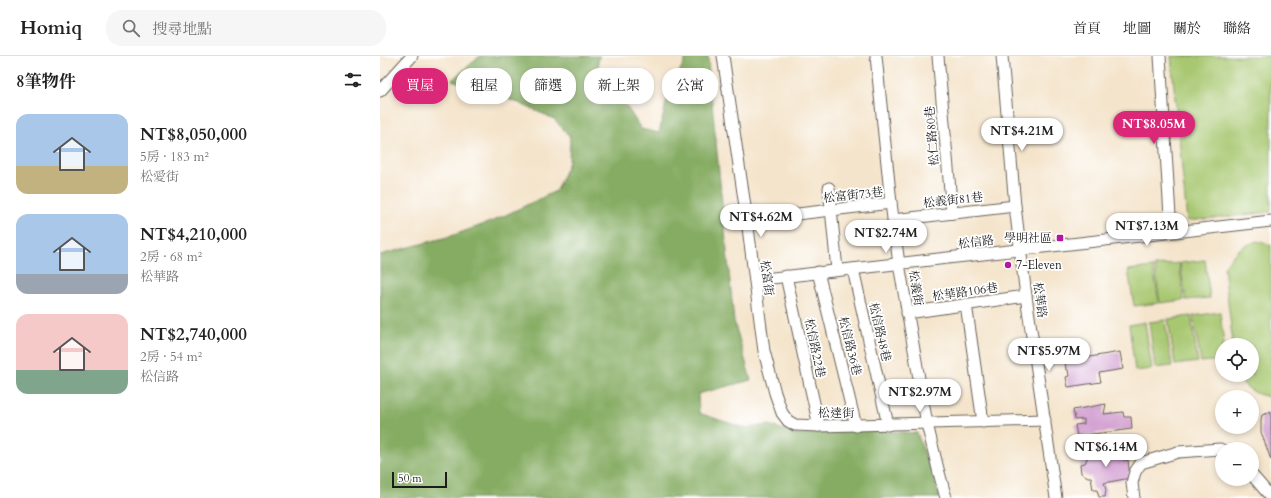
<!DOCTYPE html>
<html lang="zh-TW">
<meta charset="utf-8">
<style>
:root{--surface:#fff;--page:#f6f6f6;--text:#222;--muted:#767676;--line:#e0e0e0;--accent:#db2777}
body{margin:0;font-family:Cardo,"Noto Serif TC",serif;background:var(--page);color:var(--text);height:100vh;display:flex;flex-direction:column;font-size:15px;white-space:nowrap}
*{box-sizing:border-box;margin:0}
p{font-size:13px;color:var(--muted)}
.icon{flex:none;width:22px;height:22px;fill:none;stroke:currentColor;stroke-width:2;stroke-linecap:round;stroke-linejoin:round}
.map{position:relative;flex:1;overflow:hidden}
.side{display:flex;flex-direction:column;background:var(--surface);width:380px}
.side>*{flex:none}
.top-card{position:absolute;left:12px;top:12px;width:380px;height:36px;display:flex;gap:8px}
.tools{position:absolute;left:835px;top:282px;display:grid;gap:8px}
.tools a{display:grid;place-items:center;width:44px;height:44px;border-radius:50%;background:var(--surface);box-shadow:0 2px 6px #0003;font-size:20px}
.scale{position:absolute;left:12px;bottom:10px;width:55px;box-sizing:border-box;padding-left:4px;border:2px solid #1c1c1c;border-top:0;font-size:11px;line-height:14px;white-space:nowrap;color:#1c1c1c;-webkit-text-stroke:3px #fff;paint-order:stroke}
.price{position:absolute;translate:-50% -34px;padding:0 9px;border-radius:14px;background:#fff;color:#222;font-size:13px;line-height:26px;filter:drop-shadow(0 1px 2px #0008)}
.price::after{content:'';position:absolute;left:50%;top:24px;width:12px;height:9px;margin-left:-6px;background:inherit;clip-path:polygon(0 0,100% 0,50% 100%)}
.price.on{background:var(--accent);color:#fff}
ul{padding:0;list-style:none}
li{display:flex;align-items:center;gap:12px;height:100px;padding:0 16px}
li span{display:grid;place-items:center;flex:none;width:112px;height:80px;border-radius:12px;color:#555}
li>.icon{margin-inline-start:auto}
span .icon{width:48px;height:48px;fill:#fffc;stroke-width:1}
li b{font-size:17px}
h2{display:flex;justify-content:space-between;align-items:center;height:48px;padding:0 16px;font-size:17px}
.chip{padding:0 14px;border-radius:16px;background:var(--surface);box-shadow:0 2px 6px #0003;font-size:14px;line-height:36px}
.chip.on{background:var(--accent);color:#fff}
header{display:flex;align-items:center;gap:24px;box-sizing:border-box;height:56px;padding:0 20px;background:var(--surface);border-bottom:1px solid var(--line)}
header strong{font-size:19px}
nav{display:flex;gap:22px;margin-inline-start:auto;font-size:14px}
.search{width:280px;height:36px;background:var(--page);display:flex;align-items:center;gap:10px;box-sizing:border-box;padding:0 14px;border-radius:16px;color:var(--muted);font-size:15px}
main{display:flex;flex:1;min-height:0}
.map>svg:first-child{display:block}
</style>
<header>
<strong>Homiq</strong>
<div class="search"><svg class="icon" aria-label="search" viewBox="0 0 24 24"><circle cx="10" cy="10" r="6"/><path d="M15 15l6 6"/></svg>搜尋地點</div>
<nav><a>首頁</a><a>地圖</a><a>關於</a><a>聯絡</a></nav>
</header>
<main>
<section class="side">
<h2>8筆物件<svg class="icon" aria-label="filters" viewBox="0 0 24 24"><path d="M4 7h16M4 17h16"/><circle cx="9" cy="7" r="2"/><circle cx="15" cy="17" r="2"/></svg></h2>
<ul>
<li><span style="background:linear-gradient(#a9c7e8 65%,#c2b280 0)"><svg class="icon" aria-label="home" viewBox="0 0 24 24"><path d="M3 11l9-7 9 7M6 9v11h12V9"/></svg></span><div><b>NT$8,050,000</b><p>5房 · 183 m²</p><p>松愛街</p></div></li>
<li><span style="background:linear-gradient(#a9c7e8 75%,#9aa5b1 0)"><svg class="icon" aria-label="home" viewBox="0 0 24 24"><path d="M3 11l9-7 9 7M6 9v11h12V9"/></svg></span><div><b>NT$4,210,000</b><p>2房 · 68 m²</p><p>松華路</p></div></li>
<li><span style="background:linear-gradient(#f6c9c9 70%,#7fa58c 0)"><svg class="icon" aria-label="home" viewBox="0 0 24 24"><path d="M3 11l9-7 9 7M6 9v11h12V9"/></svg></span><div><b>NT$2,740,000</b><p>2房 · 54 m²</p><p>松信路</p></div></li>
</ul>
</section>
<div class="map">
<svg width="891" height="442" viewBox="0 0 891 442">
<rect width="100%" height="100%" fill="#fff"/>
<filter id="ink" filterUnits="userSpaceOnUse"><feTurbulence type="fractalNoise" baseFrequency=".025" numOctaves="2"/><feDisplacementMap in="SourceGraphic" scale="8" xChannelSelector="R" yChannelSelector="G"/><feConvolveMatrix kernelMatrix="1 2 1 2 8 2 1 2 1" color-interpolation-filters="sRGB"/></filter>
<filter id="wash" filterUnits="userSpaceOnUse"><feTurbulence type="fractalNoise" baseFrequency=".012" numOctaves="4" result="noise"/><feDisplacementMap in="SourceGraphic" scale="16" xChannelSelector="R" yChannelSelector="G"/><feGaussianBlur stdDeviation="0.9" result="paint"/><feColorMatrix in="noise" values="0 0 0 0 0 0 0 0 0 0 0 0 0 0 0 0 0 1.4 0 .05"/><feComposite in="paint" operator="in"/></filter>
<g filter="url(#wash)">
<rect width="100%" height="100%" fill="#f4e4cb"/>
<!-- green -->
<g fill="#a7c76f" stroke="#627246">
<polygon points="791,0 891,0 891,156 807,165"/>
<path d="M877,185L891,189V341C874,339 866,332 856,319H872V289H853L844,212C853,196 860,191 877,185Z"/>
<polygon points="825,204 830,242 806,244 800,207"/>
<polygon points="799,207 804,244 780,247 775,210"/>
<polygon points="773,211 779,247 754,250 748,214"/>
<polygon points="840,256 844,289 842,289 842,304 821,306 813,260"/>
<polygon points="811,260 818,306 795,309 788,263"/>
<polygon points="785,264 792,310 775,312 769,266"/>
<polygon points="765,266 772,313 755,315 749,269"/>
</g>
<!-- forest -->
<polygon fill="#85ac62" stroke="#50643f" points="100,0 220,0 218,3 220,42 245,48 261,73 279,77 288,39 307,0 328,0 329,17 354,265 371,324 318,338 319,357 364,372 389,369 417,378 483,374 537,377 554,423 560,442 0,442 0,199 71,180 113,165 176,135 189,106 190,81 174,63 139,47 72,24"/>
<g id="blocks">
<!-- building -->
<g fill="#d3a1d2">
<polygon points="740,296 743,313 719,317 721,326 688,331 686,321 689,320 688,314 686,314 685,305"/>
<polygon points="726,348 724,358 743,356 744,361 751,361 752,373 697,380 695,369 704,368 704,363 695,364 693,354"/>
<polygon points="891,356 891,404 881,376 881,364 882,359"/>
<polygon points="733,387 741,390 743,394 745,399 743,404 748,404 750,422 724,427 726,434 725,441 719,441 717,434 713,434 711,421 708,421 701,417 700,408 705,407 707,403 706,399 713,398 713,401 721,400 725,391"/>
</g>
</g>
</g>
<g filter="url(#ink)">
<use href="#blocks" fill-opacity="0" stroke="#686259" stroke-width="1"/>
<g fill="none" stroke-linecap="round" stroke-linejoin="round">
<!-- minor casing -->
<g stroke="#686259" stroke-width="13">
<g id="minor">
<polyline points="343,0 367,164 384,295 395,337 402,357 408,365 415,369 439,370 665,364"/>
<polyline points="496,0 511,147 519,208 547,368 558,413 566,442"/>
<polyline points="558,0 572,157"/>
<polyline points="622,0 635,150 646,240 676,442"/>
<polyline points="780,0 791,176"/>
<polyline points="0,35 32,0"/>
<polyline points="449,132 457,214"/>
<polyline points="367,164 511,147"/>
<polyline points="513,164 635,150"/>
<polyline points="473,213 508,369"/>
<polyline points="438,216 476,370"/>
<polyline points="406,220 439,370"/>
<polyline points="375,224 891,165"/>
<polyline points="586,248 603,366"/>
<polyline points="527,257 646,240"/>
<polyline points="872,419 891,441"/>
<polyline points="754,442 752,427 755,416 761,407 798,396 840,393 842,394"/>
</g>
</g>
<!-- minor -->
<use href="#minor" stroke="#fff" stroke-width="11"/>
</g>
</g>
<!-- markers -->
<g fill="#b5179e" stroke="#fff" stroke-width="1.5">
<rect x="676" y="178" width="8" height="8" rx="2"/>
<circle cx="628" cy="209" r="4"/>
</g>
<g text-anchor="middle" stroke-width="3.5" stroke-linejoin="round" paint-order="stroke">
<!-- street labels -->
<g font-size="12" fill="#1c1c1c" stroke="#fff">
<text transform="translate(552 80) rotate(-95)" y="4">松仁路80巷</text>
<text transform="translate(473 139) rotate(-6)" y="4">松富街73巷</text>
<text transform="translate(573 144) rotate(-6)" y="4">松義街81巷</text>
<text transform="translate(596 186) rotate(-7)" y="4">松信路</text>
<text transform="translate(387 222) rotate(82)" y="4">松富街</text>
<text transform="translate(536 232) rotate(81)" y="4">松義街</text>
<text transform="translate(585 236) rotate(-8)" y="4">松華路106巷</text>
<text transform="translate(660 244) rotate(82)" y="4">松華路</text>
<text transform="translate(500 276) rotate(77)" y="4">松信路48巷</text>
<text transform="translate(470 290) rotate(76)" y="4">松信路36巷</text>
<text transform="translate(435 292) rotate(78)" y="4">松信路22巷</text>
<text x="456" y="361">松達街</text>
</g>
<!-- poi labels -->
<g font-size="12" fill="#1c1c1c" stroke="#fff" text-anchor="end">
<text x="672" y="186">學明社區</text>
<text x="636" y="213" text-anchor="start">7-Eleven</text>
</g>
</g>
</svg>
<div class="tools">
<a><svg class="icon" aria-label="locate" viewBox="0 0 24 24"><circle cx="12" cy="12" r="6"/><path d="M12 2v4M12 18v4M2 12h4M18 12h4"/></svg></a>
<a>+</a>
<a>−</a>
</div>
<div class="scale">50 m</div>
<b class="price on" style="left:774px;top:89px">NT$8.05M</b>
<b class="price" style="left:642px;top:96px">NT$4.21M</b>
<b class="price" style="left:381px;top:182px">NT$4.62M</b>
<b class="price" style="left:767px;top:191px">NT$7.13M</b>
<b class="price" style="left:506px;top:198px">NT$2.74M</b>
<b class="price" style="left:669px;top:316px">NT$5.97M</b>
<b class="price" style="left:540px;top:357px">NT$2.97M</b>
<b class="price" style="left:726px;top:412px">NT$6.14M</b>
<div class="top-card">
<a class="chip on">買屋</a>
<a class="chip">租屋</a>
<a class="chip">篩選</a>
<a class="chip">新上架</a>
<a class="chip">公寓</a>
</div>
</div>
</main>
